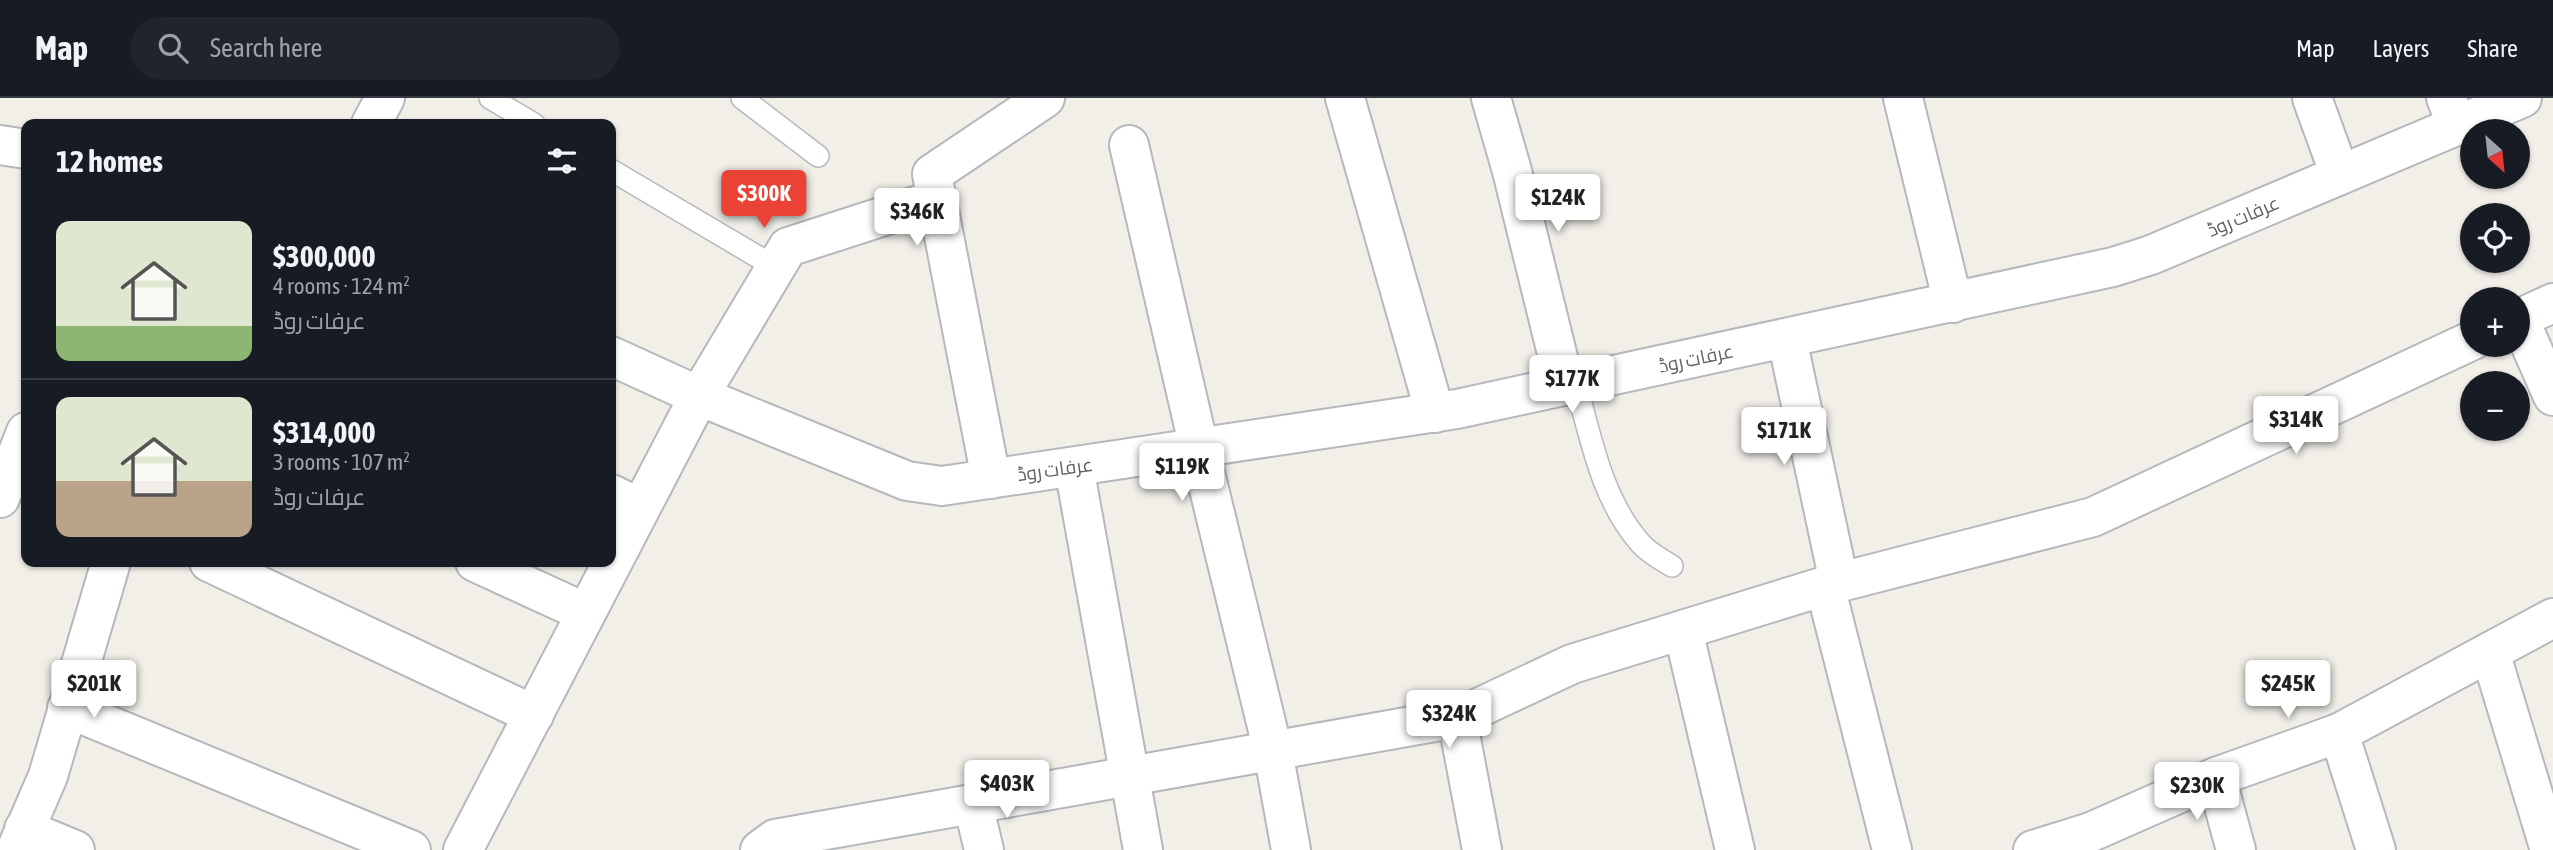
<!DOCTYPE html>
<meta charset="utf-8">
<style>
:root{--surface:#171b24;--page:#20242c;--text:#f1f3f6;--muted:#9ea1a6;--line:#363941;--accent:#ea4335}
body{margin:0;font-family:"Asap Condensed",Cairo,sans-serif;background:var(--page);color:var(--text);height:100vh;display:flex;flex-direction:column;font-size:26px;white-space:nowrap}
*{box-sizing:border-box;margin:0}
p{font-size:23px;color:var(--muted)}
.icon{flex:none;width:38px;height:38px;fill:none;stroke:currentColor;stroke-width:2;stroke-linecap:round;stroke-linejoin:round}
.map{position:relative;flex:1;overflow:hidden}
.side{position:absolute;left:21px;top:21px;width:595px;height:448px;display:flex;flex-direction:column;background:var(--surface);border-radius:14px;box-shadow:0 2px 5px #0004}
.side>*{flex:none}
.needle{width:46px;rotate:153deg}
.fabs{position:absolute;left:2460px;top:21px;display:grid;gap:14px}
.fabs a{display:grid;place-items:center;width:70px;height:70px;border-radius:50%;background:var(--surface);box-shadow:0 2px 5px #0004;font-size:35px}
.price{position:absolute;translate:-50% -60px;padding:0 16px;border-radius:7px;background:#fff;color:#222;font-size:23px;line-height:46px;filter:drop-shadow(0 2px 4px #0008)}
.price::after{content:'';position:absolute;left:50%;top:42px;width:21px;height:16px;margin-left:-10px;background:inherit;clip-path:polygon(0 0,100% 0,50% 100%)}
.price.active{background:var(--accent);color:#fff}
ul{padding:0;list-style:none}
li{display:flex;align-items:center;gap:21px;height:175px;padding:0 35px}
li+li{border-top:2px solid var(--line)}
li span{display:grid;place-items:center;flex:none;width:196px;height:140px;border-radius:14px;color:#555}
li>.icon{margin-inline-start:auto}
span .icon{width:84px;height:84px;fill:#fffc;stroke-width:1}
li b{font-size:30px}
h2{display:flex;justify-content:space-between;align-items:center;height:84px;padding:0 35px;font-size:30px}
header{display:flex;align-items:center;gap:42px;box-sizing:border-box;height:98px;padding:0 35px;background:var(--surface);border-bottom:2px solid var(--line)}
header strong{font-size:33px}
nav{display:flex;gap:38px;margin-inline-start:auto;font-size:24px}
.search{width:490px;height:63px;background:var(--page);display:flex;align-items:center;gap:18px;box-sizing:border-box;padding:0 24px;border-radius:38px;color:var(--muted);font-size:26px}
.map>svg:first-child{display:block}
</style>
<header>
<strong>Map</strong>
<div class="search"><svg class="icon" aria-label="search" viewBox="0 0 24 24"><circle cx="10" cy="10" r="6"/><path d="M15 15l6 6"/></svg>Search here</div>
<nav><a>Map</a><a>Layers</a><a>Share</a></nav>
</header>
<div class="map">
<svg width="2553" height="752" viewBox="0 0 2553 752">
<rect width="100%" height="100%" fill="#f1efe8"/>
<g fill="none" stroke-linecap="round" stroke-linejoin="round">
<!-- service casing -->
<g stroke="#b5b8bc" stroke-width="24">
<g id="service">
<polyline points="490,0 534,26"/>
<polyline points="742,0 818,58"/>
<polyline points="611,72 775,169"/>
<path d="M1576,286C1591,341 1602,402 1641,446C1649,455 1662,462 1672,468"/>
</g>
</g>
<!-- minor casing -->
<g stroke="#b5b8bc" stroke-width="42">
<g id="minor">
<polyline points="1345,0 1435,315"/>
<polyline points="1491,0 1512,73 1565,288"/>
<polyline points="1903,0 1953,205"/>
<polyline points="2312,0 2340,77"/>
<polyline points="2446,0 2457,27"/>
<polyline points="1129,47 1199,350 1273,653 1291,752"/>
<polyline points="2518,221 2553,205"/>
<polyline points="2519,221 2553,298"/>
<polyline points="1787,241 1839,484"/>
<polyline points="1074,369 1143,752"/>
<polyline points="991,381 932,76 1045,0"/>
<polyline points="611,396 640,410"/>
<polyline points="0,400 26,334"/>
<polyline points="209,464 534,617"/>
<polyline points="475,464 586,515"/>
<polyline points="1825,488 1892,752"/>
<polyline points="1683,532 1735,752"/>
<polyline points="2490,554 2550,752"/>
<polyline points="67,610 411,752"/>
<polyline points="1457,620 1482,752"/>
<polyline points="2339,635 2376,752"/>
<polyline points="2216,679 2236,752"/>
<polyline points="973,706 984,752"/>
<polyline points="24,731 75,752"/>
<polyline points="16,752 48,678 111,464"/>
<polyline points="463,752 699,298 788,149 937,101"/>
<polyline points="760,752 775,741 1457,620 1572,566 1825,488 2093,419 2473,242"/>
<polyline points="2033,752 2091,734 2216,679 2339,635 2553,520"/>
</g>
</g>
<!-- tertiary casing -->
<g stroke="#b5b8bc" stroke-width="42">
<g id="tertiary">
<polyline points="371,26 385,0"/>
<polyline points="0,47 26,51"/>
<polyline points="611,258 699,298 907,383 942,388 1457,311 2113,169 2151,157 2522,0"/>
</g>
</g>
<!-- service -->
<use href="#service" stroke="#fff" stroke-width="21"/>
<!-- minor -->
<use href="#minor" stroke="#fff" stroke-width="38"/>
<!-- tertiary -->
<use href="#tertiary" stroke="#fff" stroke-width="38"/>
</g>
<g text-anchor="middle" stroke-width="6" stroke-linejoin="round" paint-order="stroke">
<!-- street labels -->
<g font-size="19" fill="#5f6368" stroke="#fff">
<text transform="translate(2243 118) rotate(-23)" y="7">عرفات روڈ</text>
<text transform="translate(1696 260) rotate(-12)" y="7">عرفات روڈ</text>
<text transform="translate(1055 371) rotate(-8)" y="7">عرفات روڈ</text>
</g>
</g>
</svg>
<div class="fabs">
<a><svg class="needle" viewBox="-14 -14 28 28"><path d="M0-13l5 13h-10z" fill="#e53935"/><path d="M0 13l5-13h-10z" fill="#9ea1a6"/></svg></a>
<a><svg class="icon" aria-label="locate" viewBox="0 0 24 24"><circle cx="12" cy="12" r="6"/><path d="M12 2v4M12 18v4M2 12h4M18 12h4"/></svg></a>
<a>+</a>
<a>−</a>
</div>
<b class="price active" style="left:764px;top:132px">$300K</b>
<b class="price" style="left:1558px;top:136px">$124K</b>
<b class="price" style="left:917px;top:150px">$346K</b>
<b class="price" style="left:1572px;top:317px">$177K</b>
<b class="price" style="left:2296px;top:358px">$314K</b>
<b class="price" style="left:1784px;top:369px">$171K</b>
<b class="price" style="left:1182px;top:405px">$119K</b>
<b class="price" style="left:94px;top:622px">$201K</b>
<b class="price" style="left:2288px;top:622px">$245K</b>
<b class="price" style="left:1449px;top:652px">$324K</b>
<b class="price" style="left:1007px;top:722px">$403K</b>
<b class="price" style="left:2197px;top:724px">$230K</b>
<section class="side">
<h2>12 homes<svg class="icon" aria-label="filters" viewBox="0 0 24 24"><path d="M4 7h16M4 17h16"/><circle cx="9" cy="7" r="2"/><circle cx="15" cy="17" r="2"/></svg></h2>
<ul>
<li><span style="background:linear-gradient(#dfe7d0 75%,#8fb573 0)"><svg class="icon" aria-label="home" viewBox="0 0 24 24"><path d="M3 11l9-7 9 7M6 9v11h12V9"/></svg></span><div><b>$300,000</b><p>4 rooms · 124 m²</p><p>عرفات روڈ</p></div></li>
<li><span style="background:linear-gradient(#dfe7d0 60%,#b9a48a 0)"><svg class="icon" aria-label="home" viewBox="0 0 24 24"><path d="M3 11l9-7 9 7M6 9v11h12V9"/></svg></span><div><b>$314,000</b><p>3 rooms · 107 m²</p><p>عرفات روڈ</p></div></li>
</ul>
</section>
</div>
